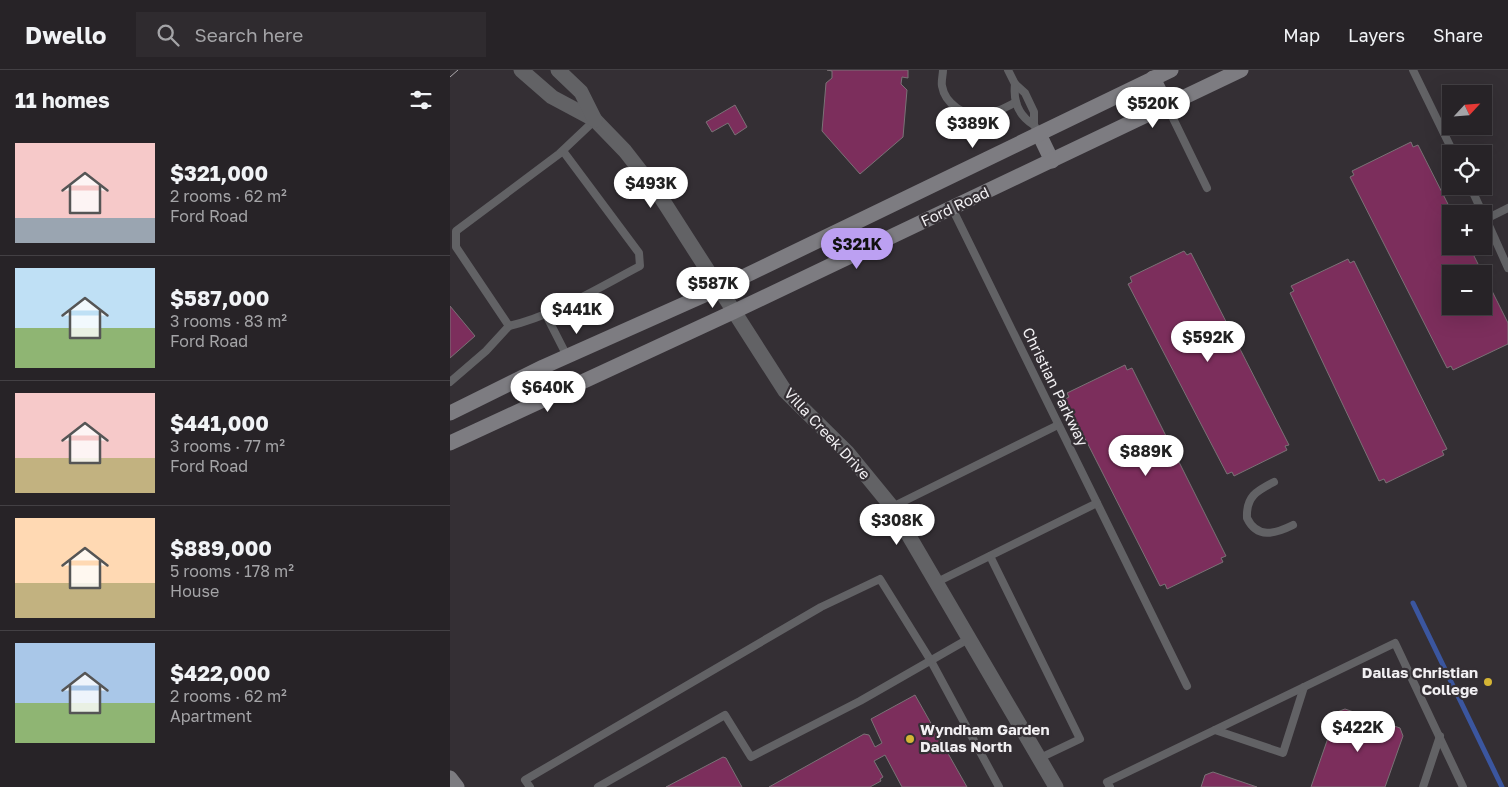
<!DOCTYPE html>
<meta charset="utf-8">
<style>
:root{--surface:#272327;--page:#2f2b2f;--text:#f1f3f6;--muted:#a4a4a7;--line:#434044;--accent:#bca0f2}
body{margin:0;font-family:"Golos Text",sans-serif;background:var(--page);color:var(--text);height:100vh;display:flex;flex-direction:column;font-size:19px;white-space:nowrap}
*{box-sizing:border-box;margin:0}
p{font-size:16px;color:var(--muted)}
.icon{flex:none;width:28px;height:28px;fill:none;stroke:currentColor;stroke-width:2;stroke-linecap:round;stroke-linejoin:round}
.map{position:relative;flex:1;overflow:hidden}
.drawer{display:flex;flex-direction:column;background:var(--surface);width:450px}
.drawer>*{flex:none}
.needle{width:32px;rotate:64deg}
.fabs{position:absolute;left:992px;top:15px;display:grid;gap:10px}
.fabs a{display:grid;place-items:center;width:50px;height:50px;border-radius:0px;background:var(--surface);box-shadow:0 5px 20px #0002,0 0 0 1px var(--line);font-size:25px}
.price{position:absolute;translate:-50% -42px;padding:0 11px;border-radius:18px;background:#fff;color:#222;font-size:16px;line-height:32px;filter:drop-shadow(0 1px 2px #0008)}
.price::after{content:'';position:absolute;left:50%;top:30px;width:15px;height:11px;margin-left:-8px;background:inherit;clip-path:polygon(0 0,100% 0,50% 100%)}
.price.current{background:var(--accent);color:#111}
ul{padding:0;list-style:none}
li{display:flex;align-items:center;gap:15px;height:125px;padding:0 15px}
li+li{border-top:1px solid var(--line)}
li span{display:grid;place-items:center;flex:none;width:140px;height:100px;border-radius:0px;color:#555}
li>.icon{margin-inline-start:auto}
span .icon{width:60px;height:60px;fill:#fffc;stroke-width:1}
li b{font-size:21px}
h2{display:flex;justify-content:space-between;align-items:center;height:60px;padding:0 15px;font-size:21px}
header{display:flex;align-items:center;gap:30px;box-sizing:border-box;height:70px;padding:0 25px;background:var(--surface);border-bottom:1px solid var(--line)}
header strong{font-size:24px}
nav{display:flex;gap:28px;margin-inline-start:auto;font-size:18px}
.search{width:350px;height:45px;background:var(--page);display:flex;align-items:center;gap:12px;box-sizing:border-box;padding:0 18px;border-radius:0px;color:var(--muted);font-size:19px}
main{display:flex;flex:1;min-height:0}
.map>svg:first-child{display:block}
</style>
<header>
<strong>Dwello</strong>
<div class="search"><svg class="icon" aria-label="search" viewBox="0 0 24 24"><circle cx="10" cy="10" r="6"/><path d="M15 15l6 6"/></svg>Search here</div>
<nav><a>Map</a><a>Layers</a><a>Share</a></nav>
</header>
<main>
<section class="drawer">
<h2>11 homes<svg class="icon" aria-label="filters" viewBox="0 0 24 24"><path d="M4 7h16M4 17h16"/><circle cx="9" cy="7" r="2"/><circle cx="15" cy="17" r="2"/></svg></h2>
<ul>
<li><span style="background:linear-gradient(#f6c9c9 75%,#9aa5b1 0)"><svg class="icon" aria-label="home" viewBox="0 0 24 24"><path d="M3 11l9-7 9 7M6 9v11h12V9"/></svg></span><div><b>$321,000</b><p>2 rooms · 62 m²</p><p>Ford Road</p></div></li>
<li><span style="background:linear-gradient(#bfe0f5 60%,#8fb573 0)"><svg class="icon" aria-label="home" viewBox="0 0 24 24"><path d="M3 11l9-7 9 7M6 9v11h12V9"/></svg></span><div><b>$587,000</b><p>3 rooms · 83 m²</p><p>Ford Road</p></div></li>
<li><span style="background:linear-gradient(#f6c9c9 65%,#c2b280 0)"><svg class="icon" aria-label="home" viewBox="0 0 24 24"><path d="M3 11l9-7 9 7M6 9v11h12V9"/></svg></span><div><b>$441,000</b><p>3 rooms · 77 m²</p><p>Ford Road</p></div></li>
<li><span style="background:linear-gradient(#ffd9b3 65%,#c2b280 0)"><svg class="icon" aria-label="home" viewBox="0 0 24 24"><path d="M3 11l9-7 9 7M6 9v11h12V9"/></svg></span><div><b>$889,000</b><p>5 rooms · 178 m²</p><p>House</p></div></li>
<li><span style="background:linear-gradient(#a9c7e8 60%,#8fb573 0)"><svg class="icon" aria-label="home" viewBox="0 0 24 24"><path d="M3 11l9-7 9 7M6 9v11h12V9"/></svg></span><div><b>$422,000</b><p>2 rooms · 62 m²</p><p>Apartment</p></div></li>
</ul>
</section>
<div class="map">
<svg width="1058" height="717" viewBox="0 0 1058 717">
<rect width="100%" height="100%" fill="#342f34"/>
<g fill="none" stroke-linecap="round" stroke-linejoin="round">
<!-- stream -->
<polyline stroke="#3b569f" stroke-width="5" points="963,533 1052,717"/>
</g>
<!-- building -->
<g fill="#7c2e5c" stroke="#7a7276">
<polygon points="377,0 458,0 458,8 452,7 451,14 457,20 453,67 410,104 372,61 376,13 382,8 382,1"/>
<polygon points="285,35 297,57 285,65 278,53 262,62 256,52"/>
<polygon points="961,72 963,77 968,75 1003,144 1001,176 1019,176 1033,204 1001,204 1001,236 1034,236 1034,205 1058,253 1058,274 1003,300 1001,296 997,298 900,107 904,105 902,101"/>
<polygon points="734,181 737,185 741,183 839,375 835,376 837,380 784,406 782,402 777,404 678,214 682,212 680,207"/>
<polygon points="898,189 900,193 904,191 997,379 992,381 994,385 936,413 934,409 929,411 840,223 844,221 841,216"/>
<polygon points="0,236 25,266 0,288"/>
<polygon points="675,295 677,300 682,298 776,486 771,488 773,492 717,519 715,514 710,516 615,329 619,327 617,323"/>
<polygon points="465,625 517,717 452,717 435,685 424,691 433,707 430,709 431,711 420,717 319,717 414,664 419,665 425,677 432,673 421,649"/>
<polygon points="895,639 950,658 953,666 935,717 861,717 887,642"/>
<polygon points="273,687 276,688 292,717 216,717"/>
<polygon points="763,702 807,717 751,717 755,705"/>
</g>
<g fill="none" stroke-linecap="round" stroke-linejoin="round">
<!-- lane -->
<g stroke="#626265" stroke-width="8">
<path d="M493,0C493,5 491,11 492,16C495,34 515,47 533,45C545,44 556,37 566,32"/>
<polyline points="558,0 565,14 575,23 584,42 584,55 589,64"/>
<polyline points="963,0 1004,84"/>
<path d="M565,14C563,32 569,46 584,55"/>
<polyline points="717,36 757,118"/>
<path d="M113,81L189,183L190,196C150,217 103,246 59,256L6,177V161L109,84L145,50"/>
<polyline points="1020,116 1033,144"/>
<polyline points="502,138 737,616"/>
<polyline points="1034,147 1036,149 1058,138"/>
<polyline points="1036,149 1058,198"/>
<polyline points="95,243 117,286"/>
<polyline points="0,312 36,281 59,256"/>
<path d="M824,412C806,421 796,427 797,448C807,469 825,464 843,455"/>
<polyline points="442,437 608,355"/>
<polyline points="540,486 630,669 590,688"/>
<polyline points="487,512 647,433"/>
<polyline points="765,660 833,683 854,617"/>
<polyline points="80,717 75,710 371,537 430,509 481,591 549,717"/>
<polyline points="148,717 275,645 301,687 410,631 520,568"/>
<polyline points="660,717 657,712 945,573 1013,717"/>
<polyline points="973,717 990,666"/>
</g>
<!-- street -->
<g stroke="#626265" stroke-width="15">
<polyline points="71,0 102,27 145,50 175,81 210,126 335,321 397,382 442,437 606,717"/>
<polyline points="108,0 131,22 145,50"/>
</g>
<!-- secondary -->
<g stroke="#7d7c81" stroke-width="15">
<polyline points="703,8 717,36"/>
<polyline points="589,64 602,91"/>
<polyline points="0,343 93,297 268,219 721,0"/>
<polyline points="0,373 283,242 791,0"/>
<polyline points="0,708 7,717"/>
</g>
<!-- tram -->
<polyline stroke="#adaaae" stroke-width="1" points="0,7 8,0"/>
</g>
<!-- markers -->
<g fill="#d5b535" stroke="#342f34" stroke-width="2">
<circle cx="1038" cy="612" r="5"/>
<circle cx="460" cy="669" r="5"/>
</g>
<g text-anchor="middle" stroke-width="4.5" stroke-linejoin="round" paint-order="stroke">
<!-- street labels -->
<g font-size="15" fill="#f1eff2" stroke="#342f34">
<text transform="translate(505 137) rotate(-25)" y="5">Ford Road</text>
<text transform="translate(605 317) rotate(64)" y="5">Christian Parkway</text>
<text transform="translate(377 364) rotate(47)" y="5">Villa Creek Drive</text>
</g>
<!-- poi labels -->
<g font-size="15" font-weight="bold" fill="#f1eff2" stroke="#342f34" text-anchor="end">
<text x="1028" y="608">Dallas Christian<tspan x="1028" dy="17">College</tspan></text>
<text x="470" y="665" text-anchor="start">Wyndham Garden<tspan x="470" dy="17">Dallas North</tspan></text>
</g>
</g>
</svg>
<div class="fabs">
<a><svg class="needle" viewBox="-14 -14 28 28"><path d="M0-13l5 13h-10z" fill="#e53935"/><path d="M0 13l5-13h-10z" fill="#a4a4a7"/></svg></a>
<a><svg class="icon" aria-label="locate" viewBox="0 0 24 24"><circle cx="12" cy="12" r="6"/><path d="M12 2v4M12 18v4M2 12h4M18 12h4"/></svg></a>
<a>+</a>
<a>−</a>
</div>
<b class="price" style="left:703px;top:59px">$520K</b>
<b class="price" style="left:523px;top:79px">$389K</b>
<b class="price" style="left:201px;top:139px">$493K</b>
<b class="price current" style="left:407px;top:200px">$321K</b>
<b class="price" style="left:263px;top:239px">$587K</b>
<b class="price" style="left:127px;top:265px">$441K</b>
<b class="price" style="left:758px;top:293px">$592K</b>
<b class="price" style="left:98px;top:343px">$640K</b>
<b class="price" style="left:696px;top:407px">$889K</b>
<b class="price" style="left:447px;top:476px">$308K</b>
<b class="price" style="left:908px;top:683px">$422K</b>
</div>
</main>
